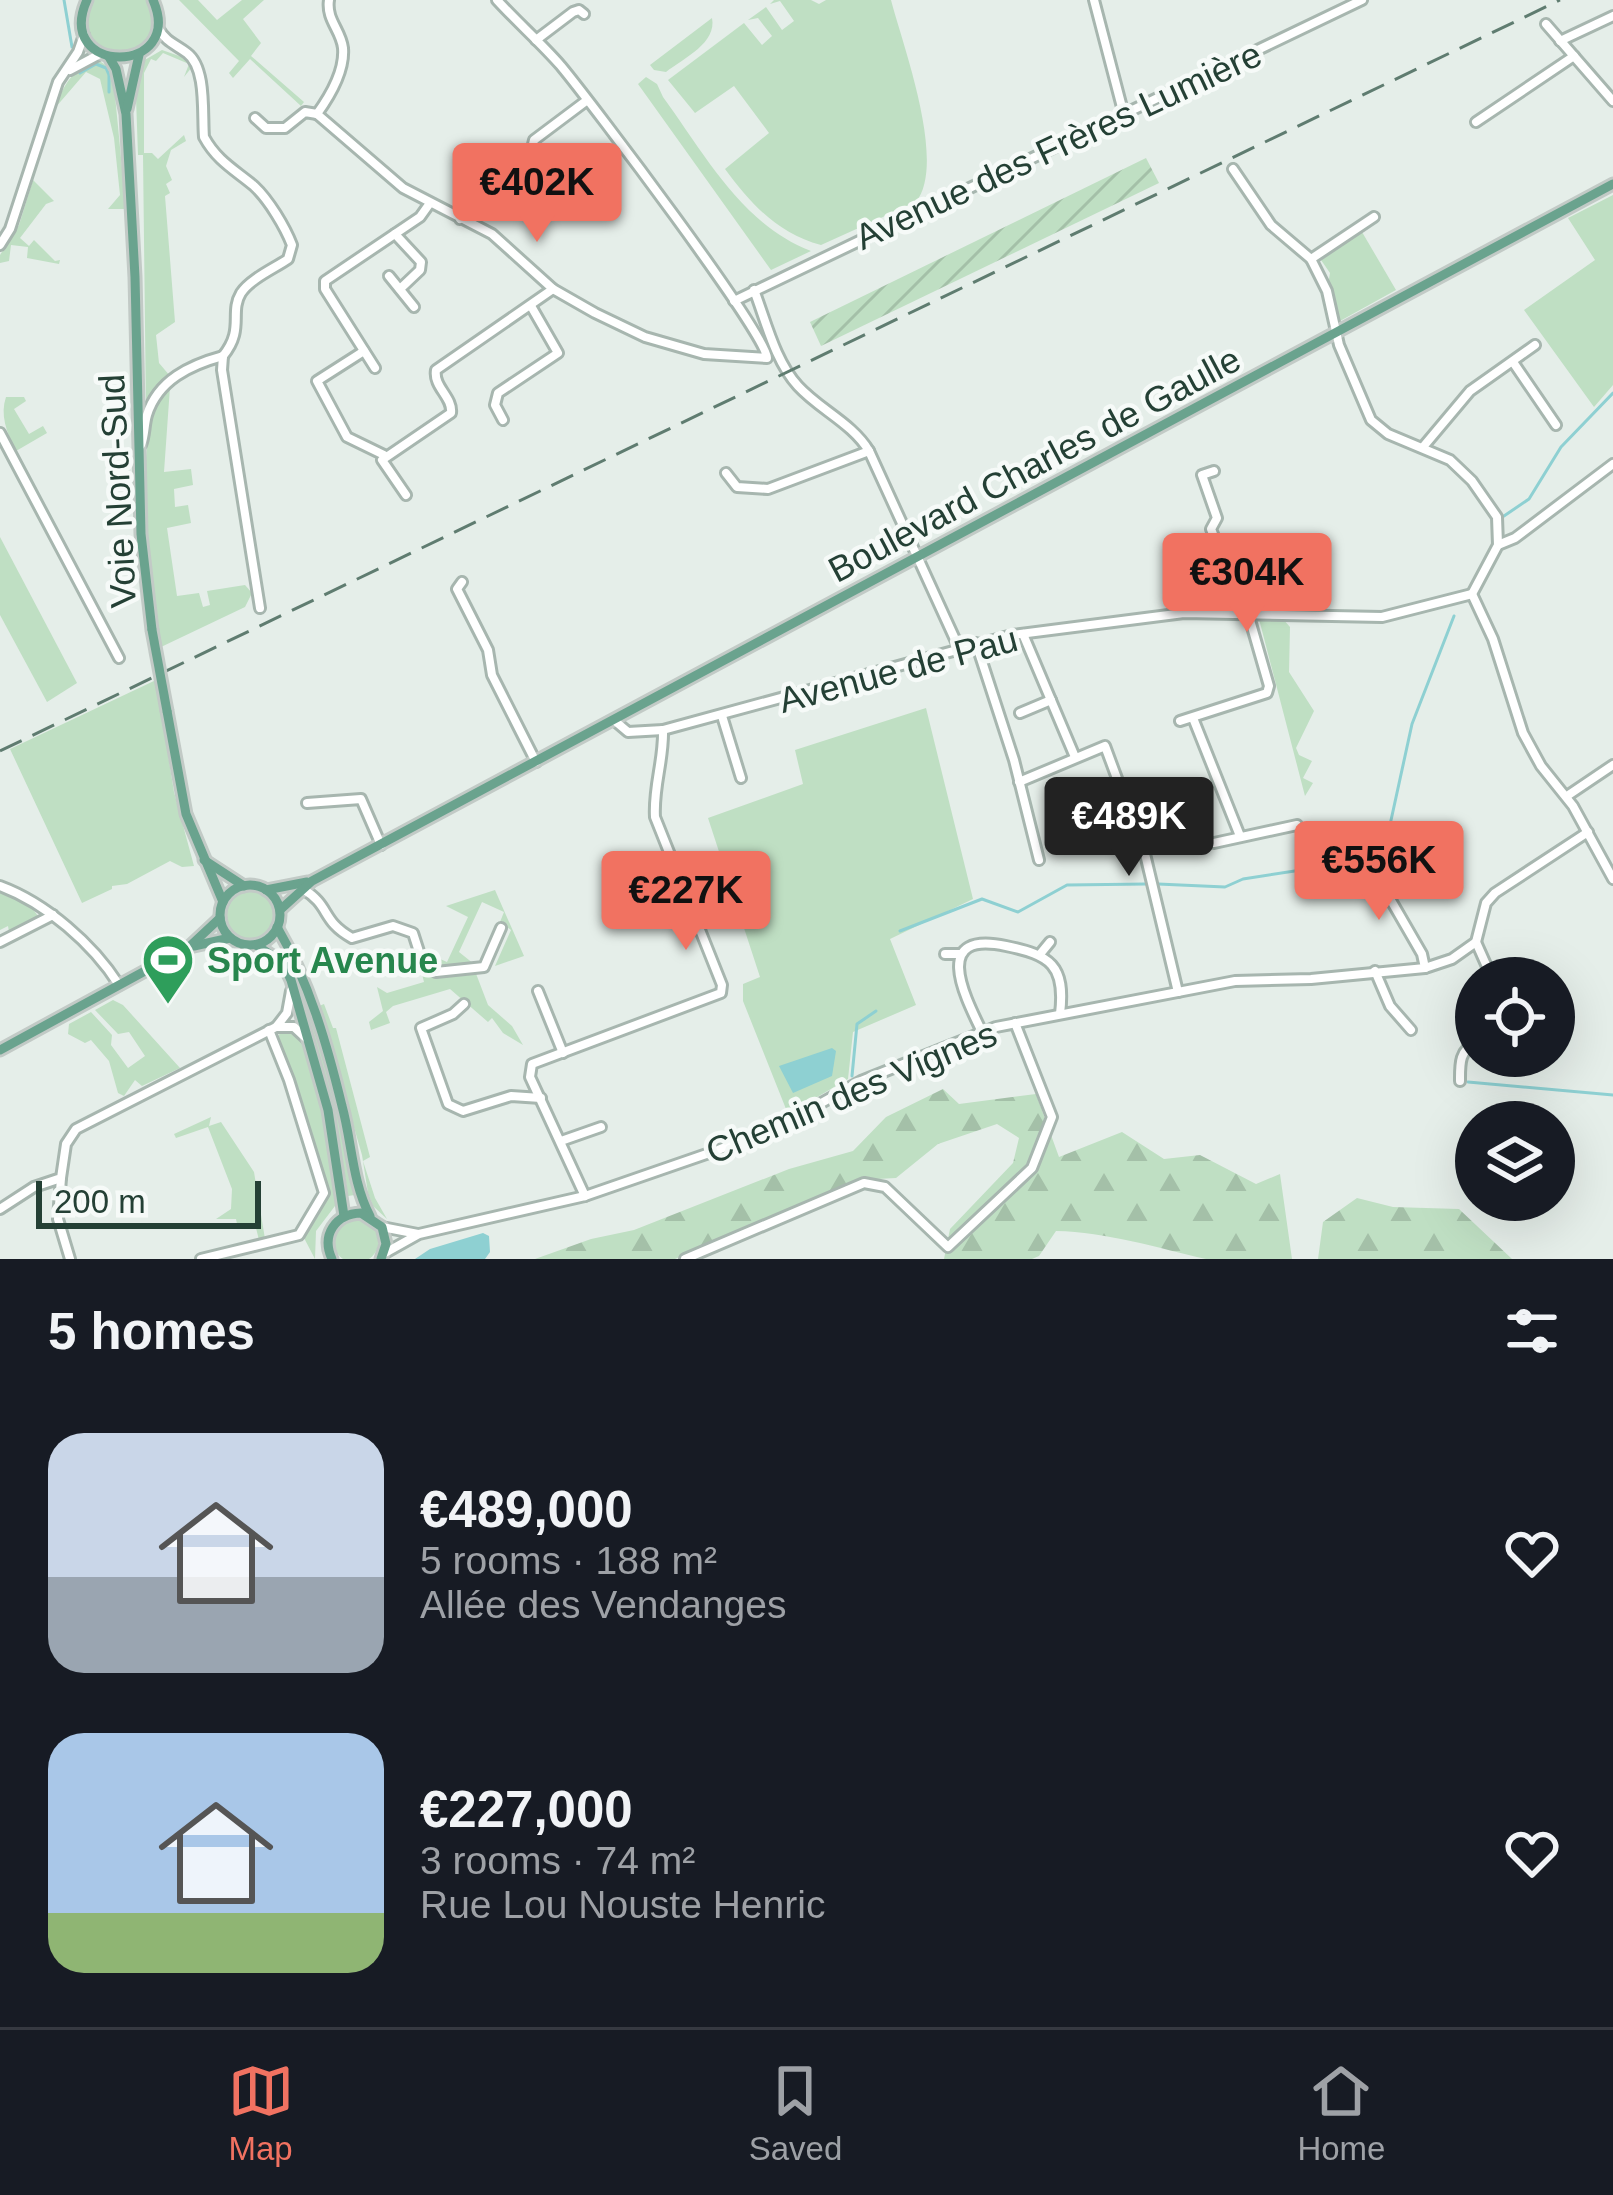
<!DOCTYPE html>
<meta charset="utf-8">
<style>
:root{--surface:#171b24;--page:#20242c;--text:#f1f3f6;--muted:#9ea1a6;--line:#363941;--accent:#f17261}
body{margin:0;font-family:Helvetica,sans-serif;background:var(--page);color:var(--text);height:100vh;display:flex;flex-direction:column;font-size:45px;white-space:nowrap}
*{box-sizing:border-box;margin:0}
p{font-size:39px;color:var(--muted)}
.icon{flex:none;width:66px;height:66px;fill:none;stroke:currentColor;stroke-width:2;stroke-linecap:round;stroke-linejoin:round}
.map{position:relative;height:1259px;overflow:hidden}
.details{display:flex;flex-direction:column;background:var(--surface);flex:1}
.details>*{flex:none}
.fabs{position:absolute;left:1455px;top:957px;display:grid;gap:24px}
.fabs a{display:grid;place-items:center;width:120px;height:120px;border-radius:50%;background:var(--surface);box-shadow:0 12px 48px #0002;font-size:60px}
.scale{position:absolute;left:36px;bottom:30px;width:225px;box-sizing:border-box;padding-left:12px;border:6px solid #244035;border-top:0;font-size:33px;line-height:42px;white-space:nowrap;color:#244035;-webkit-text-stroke:9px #f6faf8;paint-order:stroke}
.price{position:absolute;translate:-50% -102px;padding:0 27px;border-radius:12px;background:var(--accent);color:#111;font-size:39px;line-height:78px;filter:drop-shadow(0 3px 6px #0008)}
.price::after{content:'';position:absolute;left:50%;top:72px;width:36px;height:27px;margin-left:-18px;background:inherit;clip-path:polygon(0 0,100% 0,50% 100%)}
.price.selected{background:#222;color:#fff}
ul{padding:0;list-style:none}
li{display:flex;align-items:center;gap:36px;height:300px;padding:0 48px}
li span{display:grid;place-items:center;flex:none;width:336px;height:240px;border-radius:36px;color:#555}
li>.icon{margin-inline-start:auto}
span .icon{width:144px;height:144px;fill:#fffc;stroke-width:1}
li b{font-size:51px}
h2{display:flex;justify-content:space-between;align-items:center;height:144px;padding:0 48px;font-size:51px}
.menu{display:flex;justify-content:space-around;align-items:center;height:168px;border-top:3px solid var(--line);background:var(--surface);font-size:33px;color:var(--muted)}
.menu a{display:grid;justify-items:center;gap:6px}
.menu .selected{color:var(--accent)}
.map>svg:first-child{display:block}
</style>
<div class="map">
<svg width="1613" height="1259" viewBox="0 0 1613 1259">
<defs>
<pattern id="forest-firs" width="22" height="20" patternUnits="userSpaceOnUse" patternTransform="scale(3)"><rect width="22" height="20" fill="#bfdfc3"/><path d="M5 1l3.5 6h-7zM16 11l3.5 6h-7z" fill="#a4c0a8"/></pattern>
<pattern id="garden-furrows" width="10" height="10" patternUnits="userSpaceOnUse" patternTransform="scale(3)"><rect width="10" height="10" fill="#bfdfc3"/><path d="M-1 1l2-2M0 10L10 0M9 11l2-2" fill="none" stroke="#a4c0a8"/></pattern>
</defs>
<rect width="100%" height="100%" fill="#e5eee9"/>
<!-- grass -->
<g fill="#bfdfc3">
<path d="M93,0H146C184,69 55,70 93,0Z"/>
<polygon points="179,0 198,0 217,20 242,0 264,0 243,19 261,43 251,56 304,102 301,106 250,59 233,78 229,73 239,61"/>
<path d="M774,0H811L819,4L826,0H891C903,46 947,163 916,202L821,245C778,234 750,203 725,169L769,133L734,86L695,113L668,80L744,23L762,45L772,36L758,18L748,20L766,7L782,30L794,21L780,1L770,4Z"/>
<path d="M712,18C717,43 684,58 666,72L654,70L650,65Z"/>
<polygon points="162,50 185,58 192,67 184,77 189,64 163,53 156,61 151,59 144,73 144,153 152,153 158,159 184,135 186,141 171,150 166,166 172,180 166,184 170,193 165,196 175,322 156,335 159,363 170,376 146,410 143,155 138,155 136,98 143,61"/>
<path d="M98,60L110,68L113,75L126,209H108L120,195L114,138L100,79L86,72L55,108C63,86 74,66 98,60Z"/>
<path d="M646,77L657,84L663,97C704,153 742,225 811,251L771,270L638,84Z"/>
<polygon points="33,180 54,201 46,204 20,238 29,246 34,240 55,261 60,260 59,264 27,258 28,247 11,245 9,261 0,263 0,255 19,225"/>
<polygon points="1613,195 1613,385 1594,407 1524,310 1595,260 1568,218"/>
<polygon points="1362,232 1396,290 1340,321 1328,285 1330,273 1321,260"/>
<path d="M170,387L164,472L191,469L193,485L174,489L175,507L188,505L191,523L167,528L177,596L199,593L203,607L210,605L207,591L245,585L252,593L245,607L161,647C154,593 125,422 170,387Z"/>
<path d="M6,397H24L26,401L14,409L29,434L43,426L47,433L16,451C6,432 0,414 6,397Z"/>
<polygon points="0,537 77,683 47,702 0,615"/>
<polygon points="1259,619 1283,619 1290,627 1289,672 1314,711 1296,748 1299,755 1312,761 1303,778 1313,783 1305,796"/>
<polygon points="156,680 174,792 194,866 182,867 170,861 127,884 112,886 112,889 82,903 10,749"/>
<polygon points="926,708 973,899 890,939 916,1005 853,1032 848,1079 788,1114 743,1001 743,984 760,977 708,818 803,784 795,750"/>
<polygon points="495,890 524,956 495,966 511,930 500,922 504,912 482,902 459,952 474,964 429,967 424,952 447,962 468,917 446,906"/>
<circle cx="249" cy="915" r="25"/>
<polygon points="0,892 29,904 38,916 9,932 8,926 0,930"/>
<path d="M286,948C321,1026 342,1111 355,1195L348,1196C341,1142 311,995 280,955Z"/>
<polygon points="420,966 433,976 475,971 488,1005 512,1026 523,1045 503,1033 492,1018 488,1022 450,989 393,1006 386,1012 390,1023 371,1030 369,1022 383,1011 377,987 387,993 424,982"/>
<polygon points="113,1000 123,1005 180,1068 142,1086 135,1080 124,1096 118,1093 109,1061 91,1040 85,1043 68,1034 69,1024 91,1012 112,1035 111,1045 128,1068 145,1056 129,1032 118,1034 95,1010"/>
<polygon points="324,1004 333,1028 336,1028 370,1157 363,1161 375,1198 387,1219 373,1206 368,1193 362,1155 319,1006"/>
<path d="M291,1029C318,1048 334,1166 338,1202L316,1231L315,1259L303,1236C312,1227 325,1208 326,1195C328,1171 287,1065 277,1039L281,1031Z"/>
<polygon points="211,1117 209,1126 221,1122 254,1172 265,1239 259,1240 256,1228 238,1229 236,1219 216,1219 231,1209 232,1189 208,1127 176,1138 174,1134"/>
<circle cx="356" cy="1240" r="23"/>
</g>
<!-- forest -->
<g fill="url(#forest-firs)">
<path d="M943,1089L959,1104L1036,1094L1059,1157L1122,1132L1164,1159L1200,1155L1256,1184L1280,1174L1292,1259C1265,1259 1231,1259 1206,1259C1158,1248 1106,1232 1056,1231L1039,1256L1032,1259H944L950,1229L1013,1163L1019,1138L997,1124L938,1144L896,1178L858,1180L675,1259H535L591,1239L634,1230L789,1169L853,1151L886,1117Z"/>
<polygon points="1357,1198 1393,1207 1459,1209 1512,1259 1318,1259 1323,1222"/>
</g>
<!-- garden -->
<polygon fill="url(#garden-furrows)" points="1146,158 1159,183 821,346 810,322"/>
<!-- water -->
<g fill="#8ed0d2">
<polygon points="832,1048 836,1051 832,1076 793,1093 779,1066"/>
<polygon points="483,1233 489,1236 490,1252 485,1259 415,1259 430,1249"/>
</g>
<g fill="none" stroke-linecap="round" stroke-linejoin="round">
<!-- stream -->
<g stroke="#8ed0d2" stroke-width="3">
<polyline points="64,0 72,47"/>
<polyline points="80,73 96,64 106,68 109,75"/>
<polyline points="109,92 109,76"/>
<polyline points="1501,518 1529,499 1561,447 1613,393"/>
<polyline points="1158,884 1225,887 1243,879 1360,861 1388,834 1412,724 1454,616"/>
<polyline points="900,931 982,899 1018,912 1067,885 1146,884"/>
<polyline points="852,1076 857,1024 876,1011"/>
<polyline points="1468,1082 1613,1095"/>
</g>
<!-- minor casing -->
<g stroke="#a7b6af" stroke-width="14">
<g id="minor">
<polyline points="1094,0 1124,115"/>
<polyline points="1546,24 1613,101"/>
<path d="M158,28C166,42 175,44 187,53C207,68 202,114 204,137C217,161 235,170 254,186C269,200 285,227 292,245L288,259C275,268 250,279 241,293C229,313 245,329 223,356"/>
<polyline points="536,40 573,12 579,10 584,14"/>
<polyline points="1560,41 1613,16"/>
<polyline points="70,70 100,54"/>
<path d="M317,114L403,188L492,234L553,289L595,313L645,337L704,354L767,358C766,333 590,101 561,66C541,43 518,23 497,0"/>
<path d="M317,114C330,96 345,71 343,48C341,30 326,20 329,0"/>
<polyline points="255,118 266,128 285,128 305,112 317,114"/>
<polyline points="1476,122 1574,56"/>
<polyline points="1233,169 1271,225 1311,259 1327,291 1339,345 1371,420 1388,434 1450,460 1472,481 1497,517 1498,545"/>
<polyline points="460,219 530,157 534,140 586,101"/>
<polyline points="395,234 421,262 420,270 400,289"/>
<polyline points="0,245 10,229 58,82 78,52 84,35"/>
<polyline points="1311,259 1374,217"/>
<polyline points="389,276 414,307"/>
<path d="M754,290C766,321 775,361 798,386C820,410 852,423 869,451L959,648"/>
<polyline points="734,301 1362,0"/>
<polyline points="364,351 317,381 347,437 384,455"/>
<polyline points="223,356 222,370 260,608"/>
<polyline points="1513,362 1556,425"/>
<polyline points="375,368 325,289 325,281 420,217 430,203"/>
<polyline points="503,420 495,405 498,393 558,353 531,306"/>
<polyline points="0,433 119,658"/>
<path d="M141,445C145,435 144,425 147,415C158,380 190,365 223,356"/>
<polyline points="1423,447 1470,391 1535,345"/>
<polyline points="1214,471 1202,475 1217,518 1211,529 1239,601 1238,613"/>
<polyline points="726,473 737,487 768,489 869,451"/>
<path d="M406,495L382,460L451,413C453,397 433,387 436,370L553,289"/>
<polyline points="462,582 457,589 488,650 492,675 536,762"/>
<polyline points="1472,594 1493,639 1523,733 1541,766 1573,806 1613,879"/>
<polyline points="1472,594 1498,545 1515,538 1613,464"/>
<polyline points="1023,634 1075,757"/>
<polyline points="976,643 1014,760 1039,860"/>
<polyline points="1020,713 1051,700"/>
<polyline points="722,716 741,778"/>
<polyline points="1193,718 1240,836"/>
<polyline points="615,721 628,732 663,730 1012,635 1184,613 1382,617 1472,594"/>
<polyline points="1180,721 1267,693 1269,686 1248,613"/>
<polyline points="1019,782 1105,746 1145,854 1178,992"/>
<polyline points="1567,796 1613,765"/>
<polyline points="307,803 361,799 381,845"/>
<polyline points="1214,843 1297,825"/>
<polyline points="1370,864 1422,954 1425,968"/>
<path d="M0,886C46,903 93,944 119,985"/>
<path d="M303,889C331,906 321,921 352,938L393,926L413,933L423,964L436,972L484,967L501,928"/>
<polyline points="0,942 53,915"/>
<polyline points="1476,942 1492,978"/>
<polyline points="1041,953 1050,942"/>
<polyline points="945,954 961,954"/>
<polyline points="1375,971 1390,1006 1411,1030"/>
<polyline points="538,991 563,1053"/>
<polyline points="464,1004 453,1014 421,1028 448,1104 463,1111 511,1096 541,1098"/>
<polyline points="277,1026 287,1013 291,991"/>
<path d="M982,1032C964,995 931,930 1006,946C1050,955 1066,965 1060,1014"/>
<path d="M1460,1081C1460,1065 1459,1050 1476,1043"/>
<polyline points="561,1141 601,1127"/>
<polyline points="61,1178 58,1219 70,1259"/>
<path d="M585,1196L530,1077L532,1064L721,993L722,985L655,817C653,787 664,760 663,730"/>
<polyline points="0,1209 34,1187 61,1178 66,1144 76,1129 276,1027 294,1027 307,1039"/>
<polyline points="382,1227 418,1234"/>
<polyline points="385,1253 419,1234 585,1196 718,1150 787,1122 861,1081 996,1027 1235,981 1311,979 1425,968 1452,959 1476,942 1486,903 1495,893 1588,832"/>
<polyline points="201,1259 299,1235 324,1193 289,1080 269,1030"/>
<polyline points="685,1259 864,1183 885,1187 948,1247 1032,1168 1052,1117 1015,1023"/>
</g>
</g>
<!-- major casing -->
<g stroke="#c2cac6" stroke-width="15">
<g id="major">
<path d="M87,0C53,76 186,76 153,0"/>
<polyline points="109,57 116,69 126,114 135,277 141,534 152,630"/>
<polyline points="127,109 139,55"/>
<polyline points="167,711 186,814 223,902"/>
<polyline points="204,860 244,886"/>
<circle cx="250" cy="915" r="30"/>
<polyline points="266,890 307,882"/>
<polyline points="280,910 312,881 1613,184"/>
<path d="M277,927C309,982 327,1044 342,1106C352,1142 352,1182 370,1216"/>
<polyline points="256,945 283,963 291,980 328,1110 344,1216"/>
<polyline points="194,946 230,938"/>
<polyline points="0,1050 189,947 220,918"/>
<path d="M332,1259C321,1235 335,1214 361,1213L382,1227L386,1244L381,1259"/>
</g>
</g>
<!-- minor -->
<use href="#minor" stroke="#fff" stroke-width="8"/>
<!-- major -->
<use href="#major" stroke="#6aa38e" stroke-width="9"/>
<!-- rail -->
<polyline stroke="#5f7c70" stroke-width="3" stroke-dasharray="24 12" stroke-linecap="butt" points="0,751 1560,0"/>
<!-- major-bridge casing -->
<g stroke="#c2cac6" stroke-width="15" stroke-linecap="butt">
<polyline id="major-bridge" points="152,630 167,711"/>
</g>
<!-- major-bridge -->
<use href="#major-bridge" stroke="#6aa38e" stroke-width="9"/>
</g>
<!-- icons -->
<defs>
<g id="stadium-pin" transform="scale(2.7)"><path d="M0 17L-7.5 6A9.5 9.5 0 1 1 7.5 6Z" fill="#2e9e5b" stroke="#f6faf8"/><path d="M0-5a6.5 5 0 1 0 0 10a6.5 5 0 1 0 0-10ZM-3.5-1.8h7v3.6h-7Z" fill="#fff"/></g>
</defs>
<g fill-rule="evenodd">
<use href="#stadium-pin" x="168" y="960"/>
</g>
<g text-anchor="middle" stroke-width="9" stroke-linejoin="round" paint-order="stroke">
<!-- street labels -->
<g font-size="36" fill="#244035" stroke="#f6faf8">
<text transform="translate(1058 145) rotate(-25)" y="13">Avenue des Frères Lumière</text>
<text transform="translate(1034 464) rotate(-28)" y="13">Boulevard Charles de Gaulle</text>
<text transform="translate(117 491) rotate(-93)" y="13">Voie Nord-Sud</text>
<text transform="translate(898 669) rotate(-15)" y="13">Avenue de Pau</text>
<text transform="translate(851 1092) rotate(-23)" y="13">Chemin des Vignes</text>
</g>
<!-- leisure labels -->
<g font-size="36" font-weight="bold" fill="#27864d" stroke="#f6faf8" text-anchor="start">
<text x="207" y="973">Sport Avenue</text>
</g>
</g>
</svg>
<div class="fabs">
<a><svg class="icon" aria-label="locate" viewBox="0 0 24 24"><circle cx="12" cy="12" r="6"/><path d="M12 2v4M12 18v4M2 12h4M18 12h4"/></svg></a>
<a><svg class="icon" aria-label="layers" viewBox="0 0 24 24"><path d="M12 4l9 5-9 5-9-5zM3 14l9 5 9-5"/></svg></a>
</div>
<div class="scale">200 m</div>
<b class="price" style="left:537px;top:245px">€402K</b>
<b class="price" style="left:1247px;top:635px">€304K</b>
<b class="price selected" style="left:1129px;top:879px">€489K</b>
<b class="price" style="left:1379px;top:923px">€556K</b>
<b class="price" style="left:686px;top:953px">€227K</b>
</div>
<section class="details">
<h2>5 homes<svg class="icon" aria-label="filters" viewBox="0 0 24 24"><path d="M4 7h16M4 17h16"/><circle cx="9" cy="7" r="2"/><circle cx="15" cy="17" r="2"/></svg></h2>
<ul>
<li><span style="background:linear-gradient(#c9d6e8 60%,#9aa5b1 0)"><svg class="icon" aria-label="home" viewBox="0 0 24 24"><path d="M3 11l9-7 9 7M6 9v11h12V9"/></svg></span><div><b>€489,000</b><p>5 rooms · 188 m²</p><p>Allée des Vendanges</p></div><svg class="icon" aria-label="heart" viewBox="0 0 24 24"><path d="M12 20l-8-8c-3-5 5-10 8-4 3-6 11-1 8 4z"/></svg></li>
<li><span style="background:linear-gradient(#a9c7e8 75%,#8fb573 0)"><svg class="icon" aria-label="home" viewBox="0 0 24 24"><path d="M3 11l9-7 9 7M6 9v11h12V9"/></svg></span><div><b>€227,000</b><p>3 rooms · 74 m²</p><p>Rue Lou Nouste Henric</p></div><svg class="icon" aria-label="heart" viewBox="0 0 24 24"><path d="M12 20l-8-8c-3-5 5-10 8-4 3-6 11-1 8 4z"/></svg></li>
</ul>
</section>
<nav class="menu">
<a class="selected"><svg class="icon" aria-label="map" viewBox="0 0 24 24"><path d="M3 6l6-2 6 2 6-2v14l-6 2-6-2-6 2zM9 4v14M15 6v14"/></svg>Map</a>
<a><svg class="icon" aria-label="saved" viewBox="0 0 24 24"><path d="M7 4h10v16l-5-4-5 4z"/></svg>Saved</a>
<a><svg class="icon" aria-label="home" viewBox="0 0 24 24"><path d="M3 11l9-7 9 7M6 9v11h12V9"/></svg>Home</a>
</nav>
